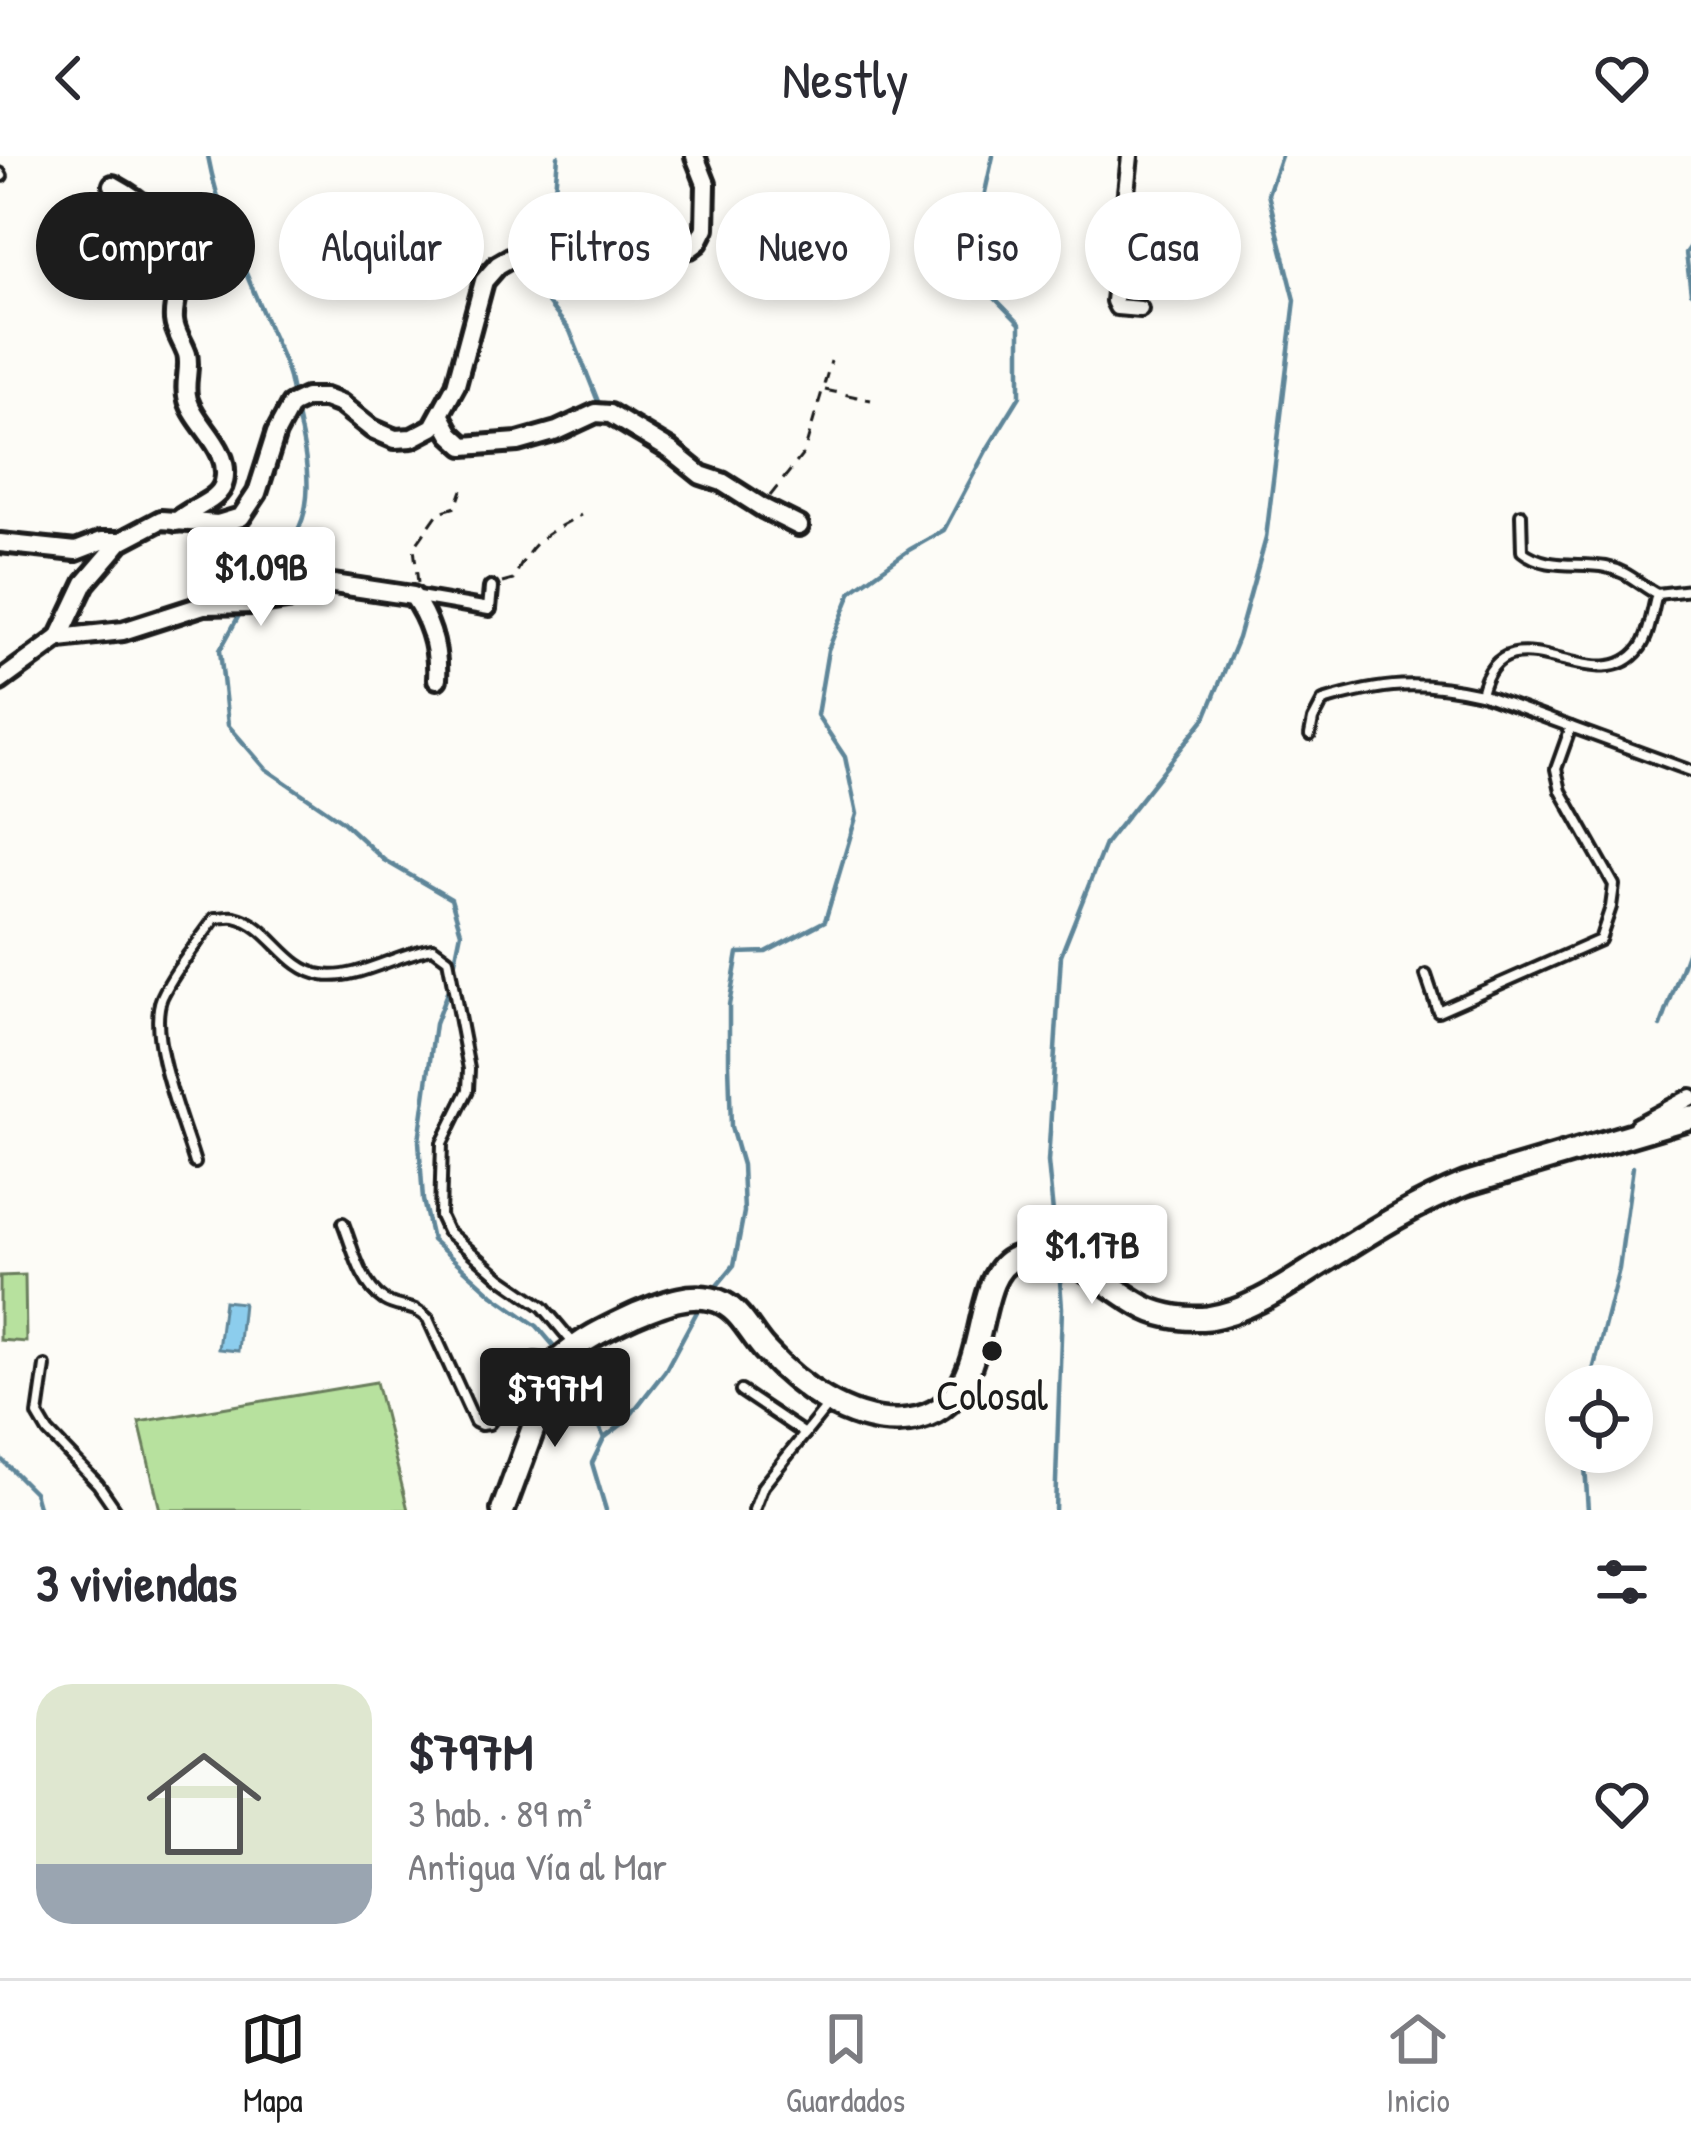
<!DOCTYPE html>
<html lang="es">
<meta charset="utf-8">
<style>
:root{--surface:#fff;--page:#f2f2f3;--text:#2b2b33;--muted:#7c7c81;--line:#e1e1e2;--accent:#1c1c1c}
body{margin:0;font-family:"Patrick Hand",sans-serif;background:var(--page);color:var(--text);height:100vh;display:flex;flex-direction:column;font-size:45px;white-space:nowrap}
*{box-sizing:border-box;margin:0}
p{font-size:39px;color:var(--muted)}
.icon{flex:none;width:66px;height:66px;fill:none;stroke:currentColor;stroke-width:2;stroke-linecap:round;stroke-linejoin:round}
.map{position:relative;height:1354px;overflow:hidden}
.panel{display:flex;flex-direction:column;background:var(--surface);flex:1}
.panel>*{flex:none}
.top-card{position:absolute;left:36px;top:36px;width:1620px;height:108px;display:flex;gap:24px}
.buttons{position:absolute;left:1545px;top:1209px;display:grid;gap:24px}
.buttons a{display:grid;place-items:center;width:108px;height:108px;border-radius:50%;background:var(--surface);box-shadow:0 6px 18px #0003;font-size:60px}
.price{position:absolute;translate:-50% -102px;padding:0 27px;border-radius:12px;background:#fff;color:#222;font-size:39px;line-height:78px;filter:drop-shadow(0 3px 6px #0008)}
.price::after{content:'';position:absolute;left:50%;top:72px;width:36px;height:27px;margin-left:-18px;background:inherit;clip-path:polygon(0 0,100% 0,50% 100%)}
.price.on{background:var(--accent);color:#fff}
ul{padding:0;list-style:none}
li{display:flex;align-items:center;gap:36px;height:300px;padding:0 36px}
li span{display:grid;place-items:center;flex:none;width:336px;height:240px;border-radius:36px;color:#555}
li>.icon{margin-inline-start:auto}
span .icon{width:144px;height:144px;fill:#fffc;stroke-width:1}
li b{font-size:51px}
h2{display:flex;justify-content:space-between;align-items:center;height:144px;padding:0 36px;font-size:51px}
.chip{padding:0 42px;border-radius:54px;background:var(--surface);box-shadow:0 6px 18px #0003;font-size:42px;line-height:108px}
.chip.on{background:var(--accent);color:#fff}
header{display:flex;justify-content:space-between;align-items:center;height:156px;padding:0 36px;background:var(--surface);font-size:54px;font-weight:600}
.dock{display:flex;justify-content:space-around;align-items:center;height:168px;border-top:3px solid var(--line);background:var(--surface);font-size:33px;color:var(--muted)}
.dock a{display:grid;justify-items:center;gap:6px}
.dock .on{color:var(--accent)}
.map>svg:first-child{display:block}
</style>
<header><svg class="icon" aria-label="back" viewBox="0 0 24 24"><path d="M15 5l-7 7 7 7"/></svg>Nestly<svg class="icon" aria-label="heart" viewBox="0 0 24 24"><path d="M12 20l-8-8c-3-5 5-10 8-4 3-6 11-1 8 4z"/></svg></header>
<div class="map">
<svg width="1691" height="1354" viewBox="0 0 1691 1354">
<rect width="100%" height="100%" fill="#fdfcf7"/>
<filter id="ink" filterUnits="userSpaceOnUse"><feTurbulence type="fractalNoise" baseFrequency=".00833" numOctaves="2"/><feDisplacementMap in="SourceGraphic" scale="24" xChannelSelector="R" yChannelSelector="G"/><feConvolveMatrix kernelMatrix="1 2 1 2 8 2 1 2 1" color-interpolation-filters="sRGB"/></filter>
<g filter="url(#ink)">
<!-- green -->
<g fill="#b7e19e" stroke="#6a7e5d" stroke-width="3">
<polygon points="25,1119 26,1186 0,1184 0,1120"/>
<polygon points="376,1226 408,1354 160,1354 139,1266"/>
</g>
<!-- water -->
<polygon fill="#8ccded" stroke="#5f8699" stroke-width="3" points="224,1145 243,1147 238,1195 218,1193"/>
<g fill="none" stroke-linecap="round" stroke-linejoin="round">
<!-- stream -->
<g stroke="#5f8699" stroke-width="4.5">
<path d="M208,0C219,59 244,112 267,167C277,191 288,210 292,236"/>
<polyline points="553,56 558,0"/>
<polyline points="1691,90 1686,97 1691,137"/>
<polyline points="548,147 570,175 601,253"/>
<path d="M250,439L249,413C260,408 273,403 282,395C320,360 307,304 297,259"/>
<polyline points="242,454 220,494 228,569 266,613 342,665 384,704 451,743 461,776 453,815"/>
<polyline points="451,826 435,868 419,985 423,1044 432,1084 493,1139 537,1170 559,1196"/>
<polyline points="1661,870 1691,786"/>
<polyline points="1056,1088 1048,1006 1061,799 1105,688 1205,562 1238,482 1266,382 1295,144 1268,38 1281,0"/>
<polyline points="715,1132 734,1109 744,1056 742,1009 731,971 729,907 729,849 738,797 766,796 825,765 857,658 845,601 817,559 828,494 852,435 909,394 944,374 986,295 1020,240 1020,168 979,126 982,50 993,0"/>
<polyline points="566,1204 572,1211 604,1282"/>
<polyline points="1589,1230 1619,1113 1633,1011"/>
<polyline points="1584,1296 1588,1354"/>
<polyline points="0,1302 34,1336 39,1354"/>
<polyline points="606,1354 592,1307 604,1282 625,1266 665,1215 699,1152"/>
<polyline points="1055,1354 1062,1152 1059,1111"/>
</g>
<!-- service casing -->
<g stroke="#1c1c1c" stroke-width="16">
<g id="service">
<polyline points="0,17 2,20"/>
<path d="M1521,358L1522,395C1546,414 1577,406 1606,411C1628,415 1638,428 1657,438C1652,455 1650,478 1640,492C1596,550 1504,444 1481,538L1691,615"/>
<polyline points="1657,438 1691,434"/>
<path d="M1310,579L1313,564L1323,545C1382,527 1420,524 1481,538"/>
<polyline points="1426,819 1438,855 1600,784 1611,751 1614,729 1561,635 1556,613 1571,571"/>
<path d="M195,1007C183,967 146,879 162,841C175,813 198,787 215,762C222,762 228,760 235,761C271,769 285,813 322,819C356,825 398,797 433,792L448,803L469,913L468,934L442,987L440,1060L447,1075L501,1122L543,1151L574,1188"/>
<path d="M343,1067C353,1092 360,1128 384,1144C400,1154 412,1147 428,1163L475,1266L481,1269L489,1268L535,1202L556,1205"/>
<polyline points="45,1210 38,1259 48,1276 98,1328 116,1354"/>
<polyline points="741,1235 805,1278"/>
<polyline points="754,1354 763,1330 829,1248"/>
</g>
</g>
<!-- pedestrian casing -->
<g stroke="#1c1c1c" stroke-width="20">
<polyline id="pedestrian" points="413,440 489,453 491,432"/>
</g>
<!-- minor casing -->
<g stroke="#1c1c1c" stroke-width="22">
<g id="minor">
<polyline points="1130,0 1114,145 1117,151 1140,153"/>
<polyline points="1637,970 1691,941"/>
</g>
</g>
<!-- tertiary casing -->
<g stroke="#1c1c1c" stroke-width="26">
<g id="tertiary">
<path d="M113,29C139,43 165,64 177,92C190,121 172,137 174,164C175,177 183,186 187,198C191,212 183,229 188,244C196,271 232,293 224,326C220,346 189,352 176,366"/>
<polyline points="441,260 451,278 464,290 518,286 557,275 596,257 610,258 670,294 701,319 722,326 763,352 799,370"/>
<polyline points="0,387 76,395 102,385 121,385"/>
<path d="M59,482L123,475L204,449L254,448L294,442L327,427L413,440C431,466 439,492 437,523"/>
<polyline points="0,525 59,482 85,427 121,385 161,364 218,368 241,361 257,337 276,277 291,249 306,242 325,242 341,248 372,273 395,283 412,282 433,271 456,229 484,125 498,109 517,98 636,86 665,95 690,92 698,86 705,72 706,28 695,0"/>
</g>
</g>
<!-- secondary casing -->
<g stroke="#1c1c1c" stroke-width="30">
<path id="secondary" d="M503,1354L558,1205C581,1184 607,1172 635,1159C661,1148 695,1133 723,1147C742,1157 751,1179 765,1194C798,1230 847,1266 898,1265C1002,1262 963,1122 1015,1102C1065,1083 1106,1132 1146,1152C1164,1161 1189,1164 1208,1162C1253,1155 1292,1125 1330,1102C1374,1074 1417,1047 1465,1028L1691,961"/>
</g>
<!-- path -->
<g stroke="#1c1c1c" stroke-width="3" stroke-dasharray="12 9" stroke-linecap="butt">
<polyline points="825,234 871,244"/>
<polyline points="770,340 804,297 831,205"/>
<polyline points="418,427 414,392 439,356 456,351 462,334"/>
<path d="M502,427L513,424C533,384 542,380 581,359"/>
</g>
<!-- service -->
<use href="#service" stroke="#fdfcf7" stroke-width="8"/>
<!-- pedestrian -->
<use href="#pedestrian" stroke="#fdfcf7" stroke-width="10"/>
<!-- minor -->
<use href="#minor" stroke="#fdfcf7" stroke-width="14"/>
<!-- tertiary -->
<use href="#tertiary" stroke="#fdfcf7" stroke-width="16"/>
<!-- secondary -->
<use href="#secondary" stroke="#fdfcf7" stroke-width="21"/>
</g>
</g>
<!-- markers -->
<circle fill="#1c1c1c" stroke="#fdfcf7" stroke-width="4.5" cx="992" cy="1195" r="12"/>
<g text-anchor="middle" stroke-width="9" stroke-linejoin="round" paint-order="stroke">
<!-- poi labels -->
<g font-size="42" fill="#1c1c1c" stroke="#fdfcf7">
<text x="992" y="1254">Colosal</text>
</g>
</g>
</svg>
<div class="buttons">
<a><svg class="icon" aria-label="locate" viewBox="0 0 24 24"><circle cx="12" cy="12" r="6"/><path d="M12 2v4M12 18v4M2 12h4M18 12h4"/></svg></a>
</div>
<b class="price" style="left:261px;top:473px">$1.09B</b>
<b class="price" style="left:1092px;top:1151px">$1.17B</b>
<b class="price on" style="left:555px;top:1294px">$797M</b>
<div class="top-card">
<a class="chip on">Comprar</a>
<a class="chip">Alquilar</a>
<a class="chip">Filtros</a>
<a class="chip">Nuevo</a>
<a class="chip">Piso</a>
<a class="chip">Casa</a>
</div>
</div>
<section class="panel">
<h2>3 viviendas<svg class="icon" aria-label="filters" viewBox="0 0 24 24"><path d="M4 7h16M4 17h16"/><circle cx="9" cy="7" r="2"/><circle cx="15" cy="17" r="2"/></svg></h2>
<ul>
<li><span style="background:linear-gradient(#dfe7d0 75%,#9aa5b1 0)"><svg class="icon" aria-label="home" viewBox="0 0 24 24"><path d="M3 11l9-7 9 7M6 9v11h12V9"/></svg></span><div><b>$797M</b><p>3 hab. · 89 m²</p><p>Antigua Vía al Mar</p></div><svg class="icon" aria-label="heart" viewBox="0 0 24 24"><path d="M12 20l-8-8c-3-5 5-10 8-4 3-6 11-1 8 4z"/></svg></li>
</ul>
</section>
<nav class="dock">
<a class="on"><svg class="icon" aria-label="map" viewBox="0 0 24 24"><path d="M3 6l6-2 6 2 6-2v14l-6 2-6-2-6 2zM9 4v14M15 6v14"/></svg>Mapa</a>
<a><svg class="icon" aria-label="saved" viewBox="0 0 24 24"><path d="M7 4h10v16l-5-4-5 4z"/></svg>Guardados</a>
<a><svg class="icon" aria-label="home" viewBox="0 0 24 24"><path d="M3 11l9-7 9 7M6 9v11h12V9"/></svg>Inicio</a>
</nav>
